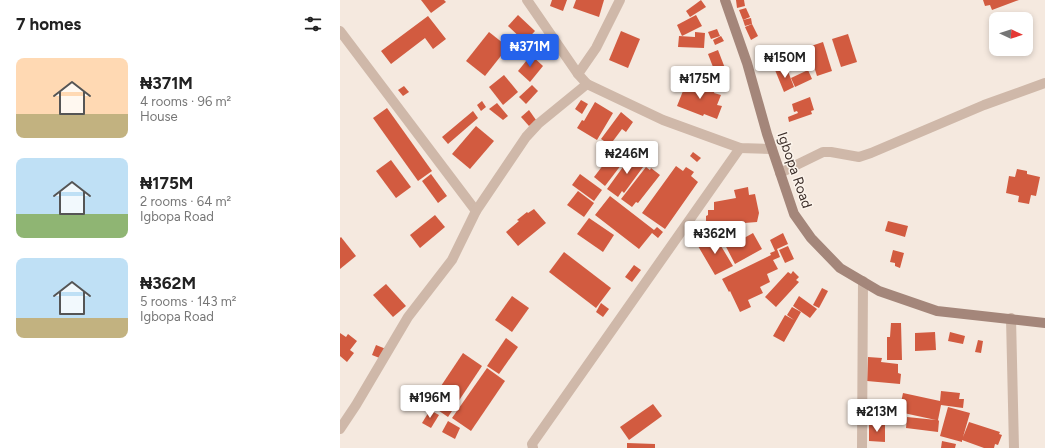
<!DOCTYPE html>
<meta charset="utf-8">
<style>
:root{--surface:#fff;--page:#f2f2f2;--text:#222;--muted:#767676;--accent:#2563eb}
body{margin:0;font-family:Figtree,sans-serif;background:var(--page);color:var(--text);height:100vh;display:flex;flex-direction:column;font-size:15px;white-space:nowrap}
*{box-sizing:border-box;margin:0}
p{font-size:13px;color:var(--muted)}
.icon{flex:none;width:22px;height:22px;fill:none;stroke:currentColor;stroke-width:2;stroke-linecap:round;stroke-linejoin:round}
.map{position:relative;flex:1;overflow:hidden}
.details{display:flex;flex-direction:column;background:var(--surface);width:340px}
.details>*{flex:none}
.needle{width:26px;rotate:94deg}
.tools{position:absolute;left:649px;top:12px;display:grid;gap:8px}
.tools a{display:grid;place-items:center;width:44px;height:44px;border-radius:8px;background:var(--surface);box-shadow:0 2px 6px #0003;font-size:20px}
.price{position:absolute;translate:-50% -34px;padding:0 9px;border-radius:4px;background:#fff;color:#222;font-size:13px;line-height:26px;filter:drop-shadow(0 1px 2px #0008)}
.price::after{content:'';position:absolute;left:50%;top:24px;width:12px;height:9px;margin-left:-6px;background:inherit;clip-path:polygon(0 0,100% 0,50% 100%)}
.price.active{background:var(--accent);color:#fff}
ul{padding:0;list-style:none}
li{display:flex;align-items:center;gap:12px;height:100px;padding:0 16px}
li span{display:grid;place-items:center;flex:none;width:112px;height:80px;border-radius:8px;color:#555}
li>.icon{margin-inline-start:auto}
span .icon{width:48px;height:48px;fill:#fffc;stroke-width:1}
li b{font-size:17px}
h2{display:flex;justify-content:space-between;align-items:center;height:48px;padding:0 16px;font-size:17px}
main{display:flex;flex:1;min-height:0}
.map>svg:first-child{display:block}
</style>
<main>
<section class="details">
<h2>7 homes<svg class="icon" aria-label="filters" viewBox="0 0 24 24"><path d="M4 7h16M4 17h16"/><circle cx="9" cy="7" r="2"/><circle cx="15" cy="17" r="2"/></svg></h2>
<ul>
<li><span style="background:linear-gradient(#ffd9b3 70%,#c2b280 0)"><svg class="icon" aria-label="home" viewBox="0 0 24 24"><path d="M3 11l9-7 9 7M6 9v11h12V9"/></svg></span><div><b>₦371M</b><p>4 rooms · 96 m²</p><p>House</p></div></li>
<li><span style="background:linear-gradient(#bfe0f5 70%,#8fb573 0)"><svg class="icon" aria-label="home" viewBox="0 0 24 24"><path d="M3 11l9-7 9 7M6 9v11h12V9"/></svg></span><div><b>₦175M</b><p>2 rooms · 64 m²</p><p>Igbopa Road</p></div></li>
<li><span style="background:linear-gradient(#bfe0f5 75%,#c2b280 0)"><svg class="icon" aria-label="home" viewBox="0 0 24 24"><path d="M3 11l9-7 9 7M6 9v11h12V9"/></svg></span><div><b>₦362M</b><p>5 rooms · 143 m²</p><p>Igbopa Road</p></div></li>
</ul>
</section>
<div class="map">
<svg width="705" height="448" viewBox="0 0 705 448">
<rect width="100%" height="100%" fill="#f5e9df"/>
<!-- building -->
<g fill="#d25b40">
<polygon points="81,0 104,0 106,2 91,13"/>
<polygon points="212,0 227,0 223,11 210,6"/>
<polygon points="236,0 264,0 259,17 233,8"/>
<polygon points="361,0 366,7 350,17 346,11"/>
<polygon points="396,0 404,0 405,6 397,8"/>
<polygon points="643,0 679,0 652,10 650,5 645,6"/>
<polygon points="406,8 410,17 403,20 399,10"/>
<polygon points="178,15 195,31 185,42 168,26"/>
<polygon points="356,15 362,26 342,36 337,25"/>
<polygon points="88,16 106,39 93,49 85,38 51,64 41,51"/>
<polygon points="411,18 412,24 405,26 403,20"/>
<polygon points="412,24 418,36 411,40 405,27"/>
<polygon points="377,29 380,36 371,39 368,32"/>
<polygon points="281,31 300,39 288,68 269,60"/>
<polygon points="149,32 168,47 145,76 126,61"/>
<polygon points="355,32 365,33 364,48 338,47 339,36 355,37"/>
<polygon points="508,34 517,62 501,67 492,39"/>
<polygon points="381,36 384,41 375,45 373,40"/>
<polygon points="483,42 492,71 477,76 468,47"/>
<polygon points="378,50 388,76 378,80 368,54"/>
<polygon points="191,55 203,66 190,82 178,71"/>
<polygon points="446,66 454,87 444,92 435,70"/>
<polygon points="468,70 472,79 455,87 451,78"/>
<polygon points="164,75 178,92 163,105 149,87"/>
<polygon points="347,81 363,87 363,86 375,90 374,93 381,95 377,105 382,106 377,119 364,114 363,116 337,106"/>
<polygon points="192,85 198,91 186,104 179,97"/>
<polygon points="64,86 69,92 63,96 58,90"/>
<polygon points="470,97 474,110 471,111 472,114 449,122 448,117 458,113 457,111 454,112 452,104"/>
<polygon points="241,100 248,104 242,114 235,109"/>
<polygon points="142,101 146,107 141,111 137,105"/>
<polygon points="255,102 273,113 257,140 237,128 242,120 244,121"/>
<polygon points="157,103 168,116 163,120 149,109"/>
<polygon points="47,108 92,171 78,181 33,118"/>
<polygon points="189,110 196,120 189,126 181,117"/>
<polygon points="133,111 138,118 108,144 102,137"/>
<polygon points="281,112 293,122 286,132 282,129 270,145 261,139"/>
<polygon points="136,126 154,141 130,169 112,154"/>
<polygon points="277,147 288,156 265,186 254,177"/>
<polygon points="353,152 361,158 357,162 350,156"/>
<polygon points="293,153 306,163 284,193 282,191 278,197 267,189"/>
<polygon points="51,160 71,187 56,198 36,171"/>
<polygon points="336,166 343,171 346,167 354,172 351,176 358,182 325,229 302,213"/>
<polygon points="306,167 310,170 311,168 320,175 298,203 296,202 292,207 281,199"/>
<polygon points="677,169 687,171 687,174 700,177 696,196 691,195 689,204 678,202 679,196 666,193 669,176 675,177"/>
<polygon points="91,174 107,196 98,203 82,181"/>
<polygon points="240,174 262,190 254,201 232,185"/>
<polygon points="408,187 409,195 415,194 419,213 417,222 366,226 366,216 368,215 368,210 374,210 374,202 396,198 394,190"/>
<polygon points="238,191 254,203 244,217 227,205"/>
<polygon points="270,196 314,230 317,227 323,232 318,238 312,233 299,249 255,215"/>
<polygon points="194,209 206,223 178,246 166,232 179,221 177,220 187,212 188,213"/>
<polygon points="95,215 105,227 80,248 70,235"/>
<polygon points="249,218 274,235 263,252 237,234"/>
<polygon points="548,221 568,226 565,237 545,231"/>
<polygon points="413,233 422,249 395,264 383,241 394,235 397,242"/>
<polygon points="443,233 448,244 437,249 440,257 433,260 438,269 427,274 430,282 420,287 423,293 408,300 411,307 400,312 390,291 389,292 382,279 431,255 430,253 435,251 430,240"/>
<polygon points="369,236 370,239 375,236 393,266 375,275 358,246 364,243 362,240"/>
<polygon points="1,237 16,256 0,269 0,238"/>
<polygon points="448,246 454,259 445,263 439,250"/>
<polygon points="553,250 564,253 560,268 555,266 555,263 550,262"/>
<polygon points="224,252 271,288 256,308 209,272"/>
<polygon points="294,265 301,270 292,282 285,277"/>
<polygon points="453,271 459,277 456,280 459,282 436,307 425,297 448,272 451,274"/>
<polygon points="46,284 66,306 53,317 33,295"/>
<polygon points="482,288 488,291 479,308 473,305"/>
<polygon points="172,296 189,308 172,332 155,320"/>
<polygon points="459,296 477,309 470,318 453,306"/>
<polygon points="261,303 269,309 263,317 256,312"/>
<polygon points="452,307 461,312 444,342 433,336 445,315 454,320 447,315"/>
<polygon points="551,323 561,323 562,360 547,360 547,337 550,337"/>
<polygon points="595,332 596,350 575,351 575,333"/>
<polygon points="610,332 625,336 623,344 608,341"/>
<polygon points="0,333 6,337 8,334 17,341 10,350 14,353 7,362 0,356"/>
<polygon points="166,338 178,347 159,374 147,366"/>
<polygon points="638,340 643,341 641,353 635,352"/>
<polygon points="36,345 46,349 42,359 32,355"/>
<polygon points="123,353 142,366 108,417 89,404"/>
<polygon points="528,357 542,358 541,362 558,364 558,373 561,374 560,384 527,381"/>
<polygon points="147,368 165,381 131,431 112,418"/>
<polygon points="601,391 620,393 619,399 624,399 623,408 601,405 598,420 599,421 598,432 566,428 567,417 596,420 559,412 563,393 600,401"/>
<polygon points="313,404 322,416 289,440 280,427"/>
<polygon points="608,407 630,413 623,437 629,422 660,432 659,434 662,435 658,445 655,444 654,448 644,448 622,440 622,442 600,436"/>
<polygon points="90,410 99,415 91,428 82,423"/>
<polygon points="108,421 120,428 115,439 102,432"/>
<polygon points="529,424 545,425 545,442 529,441"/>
<polygon points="602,441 616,444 615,448 601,448"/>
<polygon points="287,443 315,444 315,448 287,448"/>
</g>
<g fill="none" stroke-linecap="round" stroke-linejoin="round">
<!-- street -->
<g stroke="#cfb8a9" stroke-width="10">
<polyline points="187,0 238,74"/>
<polyline points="0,31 136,211"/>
<polyline points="247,84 323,120 400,148 432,149"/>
<polyline points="440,173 483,152 491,152 519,157 531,153 644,105 705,83"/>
<polyline points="671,318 674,448"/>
<polyline points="0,429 16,405 68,317 112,260 136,211 186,137 198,124 247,84 238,74 256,48 280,0"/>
<polyline points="193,448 192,444 400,148"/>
<polyline points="522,448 523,281"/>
</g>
<!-- secondary -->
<polyline stroke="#a4867a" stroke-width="10" points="385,0 407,63 427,134 454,214 471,238 500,268 539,291 597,311 705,323"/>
</g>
<g text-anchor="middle" stroke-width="3" stroke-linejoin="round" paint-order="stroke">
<!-- street labels -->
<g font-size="14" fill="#3c2e29" stroke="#fcf4ec">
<text transform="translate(455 170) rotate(71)" y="5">Igbopa Road</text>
</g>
</g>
</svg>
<div class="tools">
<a><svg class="needle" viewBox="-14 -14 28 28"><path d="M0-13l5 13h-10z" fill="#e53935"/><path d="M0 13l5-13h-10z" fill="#767676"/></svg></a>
</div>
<b class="price active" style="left:190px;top:68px">₦371M</b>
<b class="price" style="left:445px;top:79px">₦150M</b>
<b class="price" style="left:360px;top:100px">₦175M</b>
<b class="price" style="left:287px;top:175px">₦246M</b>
<b class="price" style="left:375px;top:255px">₦362M</b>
<b class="price" style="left:90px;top:419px">₦196M</b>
<b class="price" style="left:537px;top:433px">₦213M</b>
</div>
</main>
